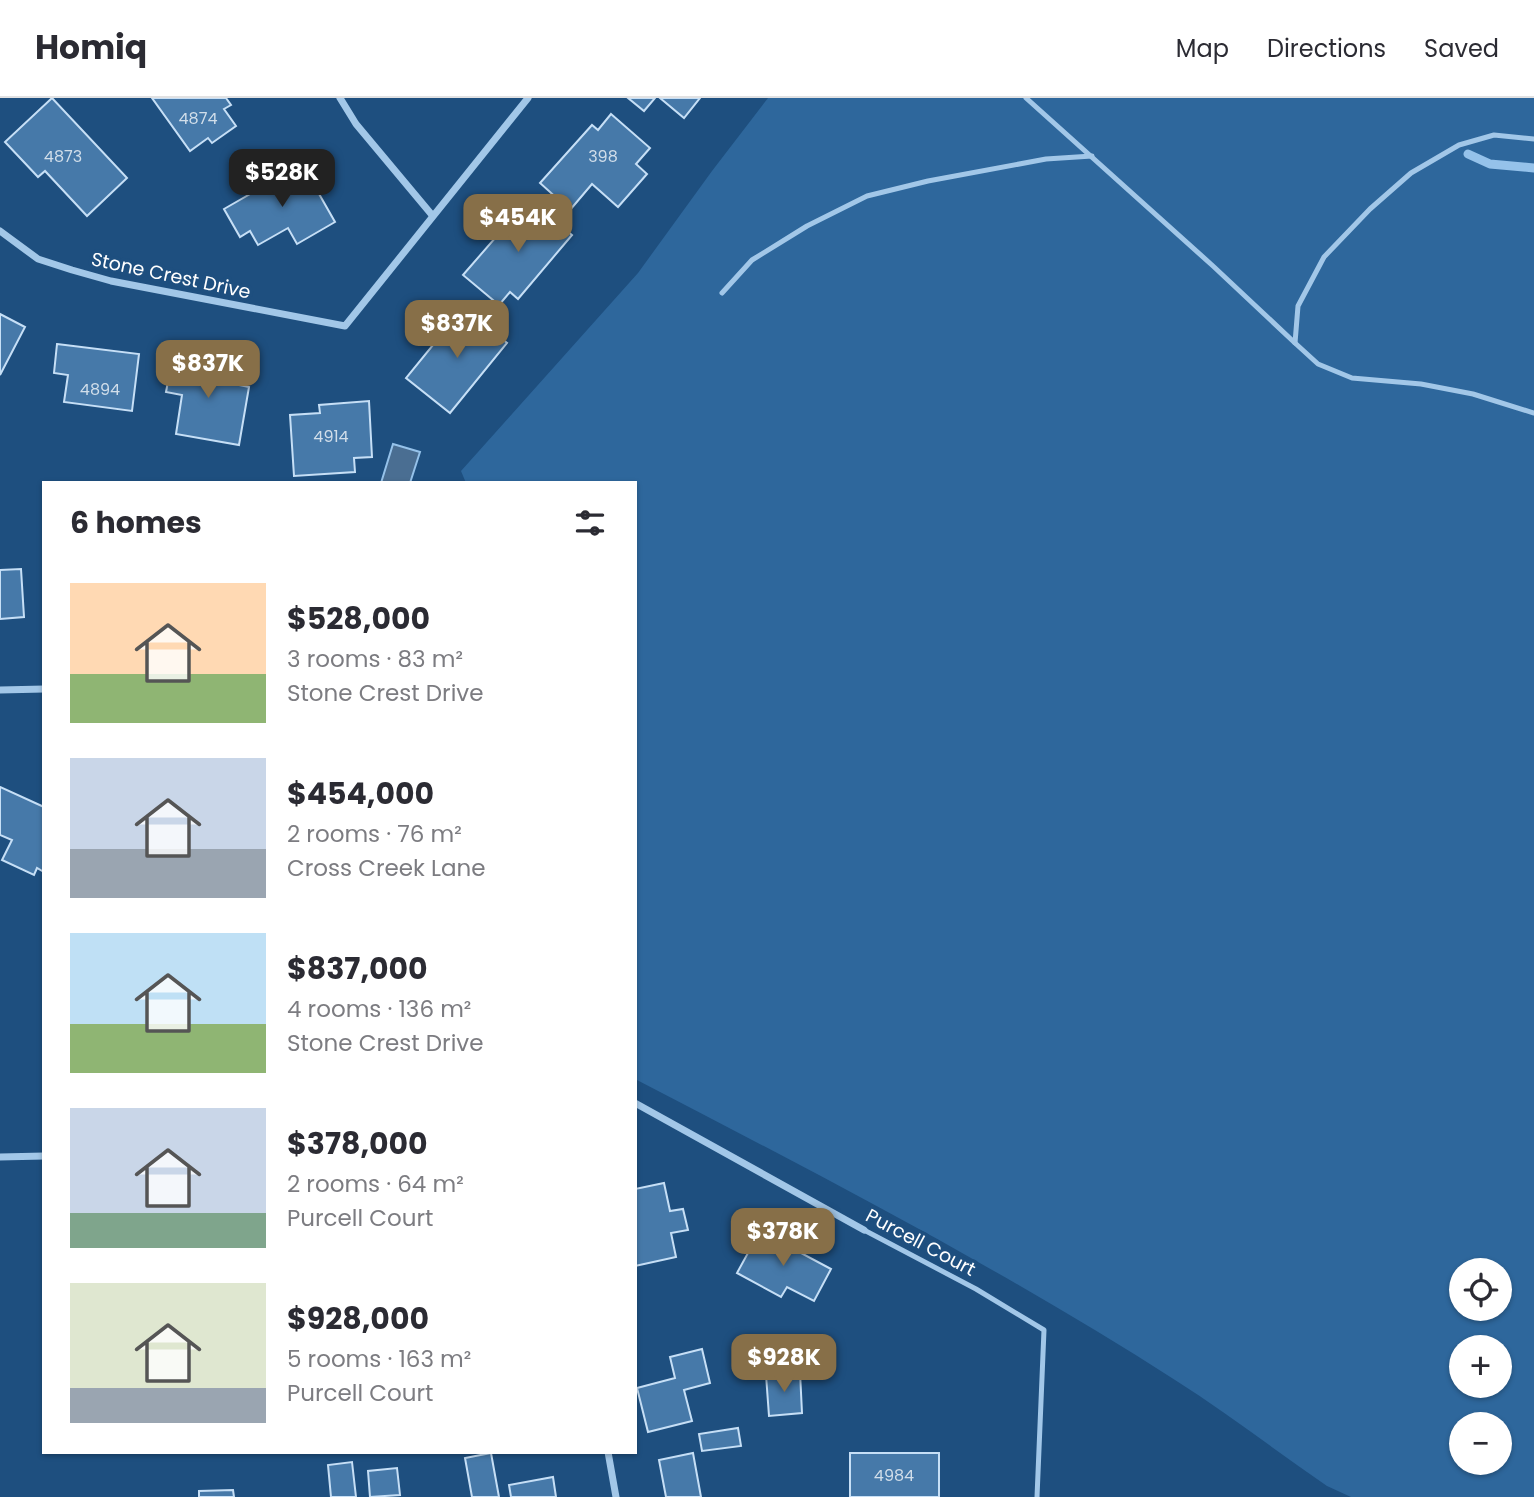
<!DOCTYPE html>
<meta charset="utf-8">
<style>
:root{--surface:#fff;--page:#f7f7f7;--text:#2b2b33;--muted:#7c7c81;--line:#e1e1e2;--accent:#876f48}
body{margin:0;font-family:Poppins,sans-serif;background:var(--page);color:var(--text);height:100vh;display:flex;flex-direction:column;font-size:26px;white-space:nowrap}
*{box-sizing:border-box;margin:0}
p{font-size:23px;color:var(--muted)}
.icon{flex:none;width:38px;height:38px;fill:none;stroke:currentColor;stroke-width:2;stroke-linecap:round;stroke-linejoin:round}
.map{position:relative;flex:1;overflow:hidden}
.side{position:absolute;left:42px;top:383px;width:595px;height:973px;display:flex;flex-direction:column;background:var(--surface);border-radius:0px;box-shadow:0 2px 5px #0004}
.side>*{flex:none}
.controls{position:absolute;left:1449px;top:1160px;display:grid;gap:14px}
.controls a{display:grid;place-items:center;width:63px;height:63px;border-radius:50%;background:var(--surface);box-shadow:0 2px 5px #0004;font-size:35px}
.price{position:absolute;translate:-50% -60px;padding:0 16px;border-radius:14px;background:var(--accent);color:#fff;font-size:23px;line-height:46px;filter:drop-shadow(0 2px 4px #0008)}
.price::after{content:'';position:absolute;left:50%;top:42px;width:21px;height:16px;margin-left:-10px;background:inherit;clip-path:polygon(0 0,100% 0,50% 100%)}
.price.on{background:#222;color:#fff}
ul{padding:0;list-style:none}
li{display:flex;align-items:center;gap:21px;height:175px;padding:0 28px}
li span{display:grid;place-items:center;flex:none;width:196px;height:140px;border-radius:0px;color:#555}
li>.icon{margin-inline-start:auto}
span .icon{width:84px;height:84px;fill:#fffc;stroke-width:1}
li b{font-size:30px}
h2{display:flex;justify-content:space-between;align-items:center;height:84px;padding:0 28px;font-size:30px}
header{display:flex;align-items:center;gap:42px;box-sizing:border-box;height:98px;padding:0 35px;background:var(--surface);border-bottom:2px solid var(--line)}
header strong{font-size:33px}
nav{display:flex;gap:38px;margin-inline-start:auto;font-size:24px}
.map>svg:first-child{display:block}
</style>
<header>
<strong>Homiq</strong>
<nav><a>Map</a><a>Directions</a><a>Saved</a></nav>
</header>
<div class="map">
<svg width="1534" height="1399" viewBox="0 0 1534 1399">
<rect width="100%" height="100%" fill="#1e4f7f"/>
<!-- green -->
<path fill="#2e679c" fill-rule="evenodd" d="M768,0H1534V1399H1351L1327,1388C1276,1353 1227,1315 1175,1282C1002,1171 818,1076 635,981V385H466L461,373L638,175L712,73ZM1461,1172H1500V1211H1461ZM1461,1250H1500V1288H1461ZM1461,1326H1500V1365H1461Z"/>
<!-- water -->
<polygon fill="#4a6e92" stroke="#95c2ea" stroke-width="2" points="393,346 420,354 410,385 381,385"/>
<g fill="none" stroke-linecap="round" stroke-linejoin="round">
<!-- stream -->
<polyline stroke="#95c2ea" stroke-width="9" points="1468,56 1490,66 1534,70"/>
</g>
<!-- building -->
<g fill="#4679a9" stroke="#c6dff6" stroke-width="2">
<polygon points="52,0 127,80 87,118 45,73 38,79 5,44"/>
<polygon points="152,0 226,0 231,7 224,11 236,28 212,45 208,40 190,53"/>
<polygon points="628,0 655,0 644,13"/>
<polygon points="660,0 700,0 684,20"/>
<polygon points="611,16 650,50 636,66 647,76 618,109 592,86 570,112 540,85 592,27 598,32"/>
<polygon points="302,66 335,124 297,146 288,130 258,147 250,133 240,139 224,111"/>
<polygon points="529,101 572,137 518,201 510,194 499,207 463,177"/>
<polygon points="464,209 507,245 450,315 406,280"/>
<polygon points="0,216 25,229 0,277"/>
<polygon points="57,246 139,256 132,313 64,304 68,277 54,275"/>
<polygon points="173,258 232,268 229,285 249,289 239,347 176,336 182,297 166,294"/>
<polygon points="369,303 372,359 354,360 355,374 294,378 290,317 320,315 319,307"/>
<polygon points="21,471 24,519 0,521 0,472"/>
<polygon points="0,689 44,709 44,774 37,770 34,777 2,762 12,742 0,737"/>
<polygon points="664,1085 670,1113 683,1111 688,1132 671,1135 676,1159 635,1168 635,1091"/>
<polygon points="760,1133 831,1171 814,1203 787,1189 781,1199 737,1175"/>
<polygon points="702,1251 710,1285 684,1292 692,1323 648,1334 637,1290 675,1280 670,1259"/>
<polygon points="800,1274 802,1315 769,1318 766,1277"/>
<polygon points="738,1330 741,1348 702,1353 699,1336"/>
<polygon points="491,1355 499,1399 472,1399 465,1360"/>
<polygon points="693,1355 701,1399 666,1399 659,1362"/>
<rect x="850" y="1355" width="89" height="44"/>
<polygon points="352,1364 356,1399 331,1399 328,1367"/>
<polygon points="397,1370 400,1397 370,1399 368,1373"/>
<polygon points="553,1379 556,1399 511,1399 509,1387"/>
<polygon points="233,1392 234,1399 199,1399 199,1393"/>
</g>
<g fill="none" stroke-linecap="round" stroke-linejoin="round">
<!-- lane -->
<g stroke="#a2c7e8" stroke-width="5">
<polyline points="1026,0 1213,168 1295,245 1298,208 1324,159 1370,111 1411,75 1459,47 1494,37 1534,41"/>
<polyline points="722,195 752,162 807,128 867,98 928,83 1046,61 1092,58"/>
<polyline points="1295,245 1318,266 1352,280 1421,286 1473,296 1534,315"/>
<polyline points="864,1132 976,1191 1044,1232 1037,1399"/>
</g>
<!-- street -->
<g stroke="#a2c7e8" stroke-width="7">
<polyline points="340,0 356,26 432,117"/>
<polyline points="0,133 38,161 72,172 111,183 345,228 528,0"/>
<polyline points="0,592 44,591"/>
<polyline points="635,1005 864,1132"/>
<polyline points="0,1059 44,1058"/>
<polyline points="608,1354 616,1399"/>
</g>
</g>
<g text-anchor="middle" stroke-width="7" stroke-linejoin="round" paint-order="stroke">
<!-- number labels -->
<g font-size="16" fill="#d1deea">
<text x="198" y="26">4874</text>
<text x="63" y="64">4873</text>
<text x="603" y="64">398</text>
<text x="100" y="297">4894</text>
<text x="331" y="344">4914</text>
<text x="894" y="1383">4984</text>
</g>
<!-- street labels -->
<g font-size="19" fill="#fff" stroke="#1e4f7f">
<text transform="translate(171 177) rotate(12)" y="7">Stone Crest Drive</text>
<text transform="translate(921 1144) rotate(28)" y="7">Purcell Court</text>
</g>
</g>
</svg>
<div class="controls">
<a><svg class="icon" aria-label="locate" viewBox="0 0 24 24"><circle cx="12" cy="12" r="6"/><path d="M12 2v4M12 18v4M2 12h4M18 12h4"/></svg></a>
<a>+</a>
<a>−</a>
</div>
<b class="price on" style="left:282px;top:111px">$528K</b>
<b class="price" style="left:518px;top:156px">$454K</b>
<b class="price" style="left:457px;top:262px">$837K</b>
<b class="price" style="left:208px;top:302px">$837K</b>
<b class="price" style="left:783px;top:1170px">$378K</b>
<b class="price" style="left:784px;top:1296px">$928K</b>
<section class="side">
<h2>6 homes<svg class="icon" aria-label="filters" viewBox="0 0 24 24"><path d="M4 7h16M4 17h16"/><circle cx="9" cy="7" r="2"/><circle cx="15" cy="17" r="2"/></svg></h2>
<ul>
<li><span style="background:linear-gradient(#ffd9b3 65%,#8fb573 0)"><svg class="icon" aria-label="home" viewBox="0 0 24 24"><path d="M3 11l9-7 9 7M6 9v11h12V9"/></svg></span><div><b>$528,000</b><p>3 rooms · 83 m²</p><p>Stone Crest Drive</p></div></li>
<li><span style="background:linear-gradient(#c9d6e8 65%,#9aa5b1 0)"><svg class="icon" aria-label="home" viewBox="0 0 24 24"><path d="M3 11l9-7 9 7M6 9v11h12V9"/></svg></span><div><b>$454,000</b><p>2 rooms · 76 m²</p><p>Cross Creek Lane</p></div></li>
<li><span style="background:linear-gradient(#bfe0f5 65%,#8fb573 0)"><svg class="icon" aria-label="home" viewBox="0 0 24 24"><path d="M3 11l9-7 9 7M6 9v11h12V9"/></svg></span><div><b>$837,000</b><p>4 rooms · 136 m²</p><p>Stone Crest Drive</p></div></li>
<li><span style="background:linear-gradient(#c9d6e8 75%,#7fa58c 0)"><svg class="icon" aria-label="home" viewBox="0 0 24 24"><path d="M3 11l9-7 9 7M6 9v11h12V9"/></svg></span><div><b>$378,000</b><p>2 rooms · 64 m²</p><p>Purcell Court</p></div></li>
<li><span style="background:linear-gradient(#dfe7d0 75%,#9aa5b1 0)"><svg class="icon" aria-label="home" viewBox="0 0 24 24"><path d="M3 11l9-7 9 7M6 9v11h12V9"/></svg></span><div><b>$928,000</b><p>5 rooms · 163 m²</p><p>Purcell Court</p></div></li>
</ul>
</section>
</div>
